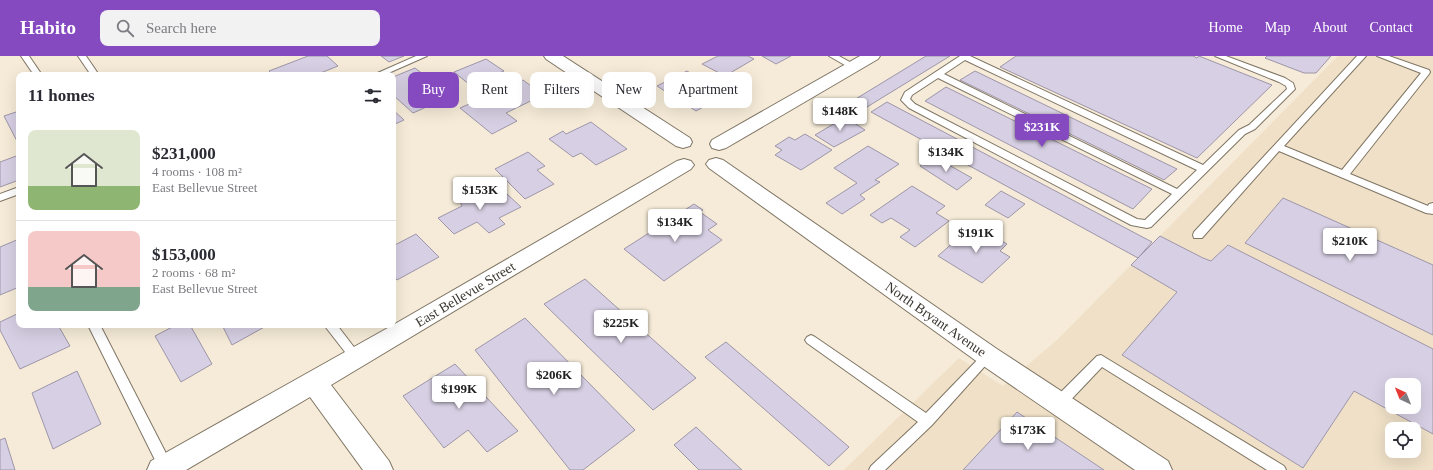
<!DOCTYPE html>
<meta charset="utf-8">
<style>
:root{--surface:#fff;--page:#f2f2f3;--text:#2b2b33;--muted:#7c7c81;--line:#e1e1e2;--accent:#854ac0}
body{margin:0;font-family:"Times New Roman",serif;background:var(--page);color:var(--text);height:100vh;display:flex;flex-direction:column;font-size:15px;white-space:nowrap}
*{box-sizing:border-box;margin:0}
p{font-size:13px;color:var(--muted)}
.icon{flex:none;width:22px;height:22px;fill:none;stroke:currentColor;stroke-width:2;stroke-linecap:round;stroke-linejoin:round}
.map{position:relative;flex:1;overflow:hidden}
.drawer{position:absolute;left:16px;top:16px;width:380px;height:256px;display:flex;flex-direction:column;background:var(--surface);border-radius:8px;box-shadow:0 4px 16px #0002}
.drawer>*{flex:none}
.guide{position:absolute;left:408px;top:16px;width:380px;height:36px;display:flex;gap:8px}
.needle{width:26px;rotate:317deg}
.fabs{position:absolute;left:1385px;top:322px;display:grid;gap:8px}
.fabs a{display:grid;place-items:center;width:36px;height:36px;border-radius:8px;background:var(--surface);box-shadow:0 4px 16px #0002;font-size:20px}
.price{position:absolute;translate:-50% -34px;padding:0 9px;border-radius:4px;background:#fff;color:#222;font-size:13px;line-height:26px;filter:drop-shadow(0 1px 2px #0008)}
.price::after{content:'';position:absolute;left:50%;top:24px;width:12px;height:9px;margin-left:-6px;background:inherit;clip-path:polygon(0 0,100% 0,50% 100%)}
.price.current{background:var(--accent);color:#fff}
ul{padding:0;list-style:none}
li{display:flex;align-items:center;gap:12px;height:100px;padding:0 12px}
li+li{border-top:1px solid var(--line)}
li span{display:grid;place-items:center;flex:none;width:112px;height:80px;border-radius:8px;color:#555}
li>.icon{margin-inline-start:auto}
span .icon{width:48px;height:48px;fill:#fffc;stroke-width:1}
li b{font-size:17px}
h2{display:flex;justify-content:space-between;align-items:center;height:48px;padding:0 12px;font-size:17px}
.chip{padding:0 14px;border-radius:8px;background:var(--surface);box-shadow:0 4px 16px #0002;font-size:14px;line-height:36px}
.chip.current{background:var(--accent);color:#fff}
header{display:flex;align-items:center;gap:24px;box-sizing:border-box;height:56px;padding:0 20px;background:var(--accent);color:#fff}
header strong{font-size:19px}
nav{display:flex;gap:22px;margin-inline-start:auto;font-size:14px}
.search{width:280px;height:36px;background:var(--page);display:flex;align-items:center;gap:10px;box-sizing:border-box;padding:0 14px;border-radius:8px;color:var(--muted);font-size:15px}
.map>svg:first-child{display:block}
</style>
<header>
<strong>Habito</strong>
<div class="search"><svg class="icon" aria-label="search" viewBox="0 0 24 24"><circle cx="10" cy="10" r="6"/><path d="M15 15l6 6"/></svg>Search here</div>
<nav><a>Home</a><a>Map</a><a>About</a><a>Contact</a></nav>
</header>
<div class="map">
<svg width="1433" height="414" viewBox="0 0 1433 414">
<rect width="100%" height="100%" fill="#f6ebd8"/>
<!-- built -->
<path fill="#efe0c7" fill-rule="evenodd" d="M1338,0H1433V414H844L959,302L1003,330L1057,284ZM1392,329H1414V351H1392ZM1392,373H1414V395H1392Z"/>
<!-- building -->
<g fill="#d7cfe3" stroke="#9d96a8" fill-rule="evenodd">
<polygon points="308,0 327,0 338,10 318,18 319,19 273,19 269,15"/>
<polygon points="381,0 404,0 389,6"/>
<polygon points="718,0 748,0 754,3 725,20 702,8"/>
<polygon points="762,0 791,0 776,8"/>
<polygon points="926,0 950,0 867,51 854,44"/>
<polygon points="1016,0 1193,0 1197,2 1199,0 1272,29 1197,102 1000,11"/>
<polygon points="1267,0 1331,0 1316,17 1304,17 1265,2"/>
<polygon points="486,3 504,15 470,29 454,16"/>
<polygon points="415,12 451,40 413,57 393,39 393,21"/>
<polygon points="687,15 706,27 702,28 722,41 696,55 657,30"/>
<polygon points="975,15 1177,113 1164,124 960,24"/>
<polygon points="523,24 543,39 506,57 517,65 492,78 460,52"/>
<polygon points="946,31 1152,133 1133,153 925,45"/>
<polygon points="887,46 1152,186 1138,202 871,56"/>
<polygon points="393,54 404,64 393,69"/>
<polygon points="19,55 19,89 4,60"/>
<polygon points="845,61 865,74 834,91 815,79"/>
<polygon points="591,66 627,93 596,109 581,97 573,101 549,83 563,75 566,78"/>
<polygon points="805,78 832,94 801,114 775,99 782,94 775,90 789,81 795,84"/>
<polygon points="868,90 899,108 875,124 880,126 860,139 865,143 842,158 826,147 857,127 834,112"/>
<polygon points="528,96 545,110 537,114 554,128 525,143 495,113"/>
<polygon points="19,99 19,124 0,131 0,106"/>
<polygon points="933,100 972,122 957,134 920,110"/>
<polygon points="486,129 500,142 507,138 521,151 499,162 505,168 489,177 477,166 454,178 438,162 462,150 459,143"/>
<polygon points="912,130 945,150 936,157 949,165 915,191 900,181 910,174 891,162 882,167 870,159"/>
<polygon points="1001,135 1025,148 1008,162 985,149"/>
<polygon points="1283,142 1433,209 1433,279 1245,187"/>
<polygon points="694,148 703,154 700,156 717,168 708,174 722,184 664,225 624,193"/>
<polygon points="973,169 1007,188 1000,195 1010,201 982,227 938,200"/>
<polygon points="416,178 439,201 397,224 393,219 393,204 395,203 393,200 393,190"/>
<path d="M1160,180L1203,202L1211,205L1228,189L1433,293V378L1354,335L1303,412L1122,299L1177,236L1131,209ZM1392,329H1414V351H1392Z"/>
<polygon points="19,183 19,231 0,239 0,191"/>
<polygon points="585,223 696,322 653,354 544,248"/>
<polygon points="19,257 19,269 58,269 70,290 20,313 0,274 0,266"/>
<polygon points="525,262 635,374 583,414 570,414 475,294"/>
<polygon points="176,269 190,269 212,308 181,326 155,280"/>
<polygon points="222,269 268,269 232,289"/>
<polygon points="726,286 849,391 829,410 705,301"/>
<polygon points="455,308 518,375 487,396 468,374 444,392 403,340"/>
<polygon points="77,315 101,368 53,393 32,337"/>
<polygon points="1017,356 1104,414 963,414"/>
<polygon points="696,371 742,414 699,414 674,389"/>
<polygon points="5,382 15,414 0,414 0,384"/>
</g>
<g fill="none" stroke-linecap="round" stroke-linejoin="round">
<!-- lane casing -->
<g stroke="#7f7564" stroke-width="2">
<g id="lane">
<polygon points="21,0 29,0 42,19 34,19"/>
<polygon points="78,0 86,0 99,19 91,19"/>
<polygon points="416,0 427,0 384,19 373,19"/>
<polygon points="829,0 839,0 857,10 856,12 850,12"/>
<path d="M960,0H970L1203,109L1239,74L1249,69L1287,33L1286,30L1279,26L1215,0H1226L1285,22L1293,27L1295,33L1255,73L1245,78L1151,171L1147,172L1131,169L909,52L901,44L905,36ZM965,4L1197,114L1177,133L944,18ZM938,22L1172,138L1145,164L1137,163L915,48L910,43L912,39Z"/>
<polygon points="1357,0 1366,0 1284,90 1342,114 1421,17 1377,0 1389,0 1429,14 1430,16 1429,18 1350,118 1428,150 1429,148 1433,147 1433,158 1426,157 1279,95 1202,182 1194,182 1193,179 1194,176"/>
<polygon points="19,131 19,138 0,145 0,138"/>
<polygon points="88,269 100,269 171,407 173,411 171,414 160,414"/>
<polygon points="324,269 337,269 360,299 362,302 360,305 356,307 352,305"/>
<polygon points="811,279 815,281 926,357 984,297 988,295 992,297 994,300 932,369 885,414 869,414 871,410 918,366 807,287 805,284 807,281"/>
<polygon points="1101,299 1284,410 1286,414 1267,414 1102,311 1064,351 1059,352 1054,351 1053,347 1054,343 1097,300"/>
</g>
</g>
<!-- street casing -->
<g stroke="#7f7564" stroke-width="2">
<g id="street">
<polygon points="544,0 563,0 690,82 692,86 690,90 683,92 676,90 546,3"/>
<polygon points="860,0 880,0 878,3 726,92 719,94 712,92 710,88 712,84"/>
<polygon points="716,102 723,104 997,293 1168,405 1172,414 1135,414 979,307 709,112 706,108 709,104"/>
<polygon points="684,103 691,105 694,109 691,113 331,329 389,405 393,414 363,414 310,341 186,414 147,414 151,405 393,269 677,105"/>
</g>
</g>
<!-- lane -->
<use href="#lane" fill="#fff" fill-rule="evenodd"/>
<!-- street -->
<use href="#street" fill="#fff" fill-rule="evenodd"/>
</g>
<g text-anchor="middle" stroke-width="3" stroke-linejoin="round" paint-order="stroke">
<!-- street labels -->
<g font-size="14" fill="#3b3730" stroke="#fff">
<text transform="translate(465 238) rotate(-31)" y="5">East Bellevue Street</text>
<text transform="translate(936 263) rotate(35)" y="5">North Bryant Avenue</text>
</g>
</g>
</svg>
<div class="fabs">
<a><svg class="needle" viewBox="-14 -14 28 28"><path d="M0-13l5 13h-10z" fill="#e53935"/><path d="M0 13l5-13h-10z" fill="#7c7c81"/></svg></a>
<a><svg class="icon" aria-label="locate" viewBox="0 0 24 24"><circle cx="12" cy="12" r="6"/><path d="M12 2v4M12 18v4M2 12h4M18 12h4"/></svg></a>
</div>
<b class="price" style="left:840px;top:76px">$148K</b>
<b class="price current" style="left:1042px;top:92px">$231K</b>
<b class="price" style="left:946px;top:117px">$134K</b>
<b class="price" style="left:480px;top:155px">$153K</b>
<b class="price" style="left:675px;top:187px">$134K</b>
<b class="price" style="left:976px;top:198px">$191K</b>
<b class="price" style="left:1350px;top:206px">$210K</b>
<b class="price" style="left:621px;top:288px">$225K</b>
<b class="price" style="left:554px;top:340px">$206K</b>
<b class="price" style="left:459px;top:354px">$199K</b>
<b class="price" style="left:1028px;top:395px">$173K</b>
<div class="guide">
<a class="chip current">Buy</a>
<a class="chip">Rent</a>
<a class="chip">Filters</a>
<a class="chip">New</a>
<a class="chip">Apartment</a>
</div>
<section class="drawer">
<h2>11 homes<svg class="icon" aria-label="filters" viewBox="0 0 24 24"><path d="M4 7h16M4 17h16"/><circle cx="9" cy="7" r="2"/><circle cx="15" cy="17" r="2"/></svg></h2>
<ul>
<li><span style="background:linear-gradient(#dfe7d0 70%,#8fb573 0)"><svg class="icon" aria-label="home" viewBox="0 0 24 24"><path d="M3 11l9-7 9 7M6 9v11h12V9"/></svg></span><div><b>$231,000</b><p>4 rooms · 108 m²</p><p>East Bellevue Street</p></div></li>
<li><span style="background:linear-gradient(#f6c9c9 70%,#7fa58c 0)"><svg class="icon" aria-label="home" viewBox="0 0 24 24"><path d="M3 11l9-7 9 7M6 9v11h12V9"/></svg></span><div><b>$153,000</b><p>2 rooms · 68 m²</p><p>East Bellevue Street</p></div></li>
</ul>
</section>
</div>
